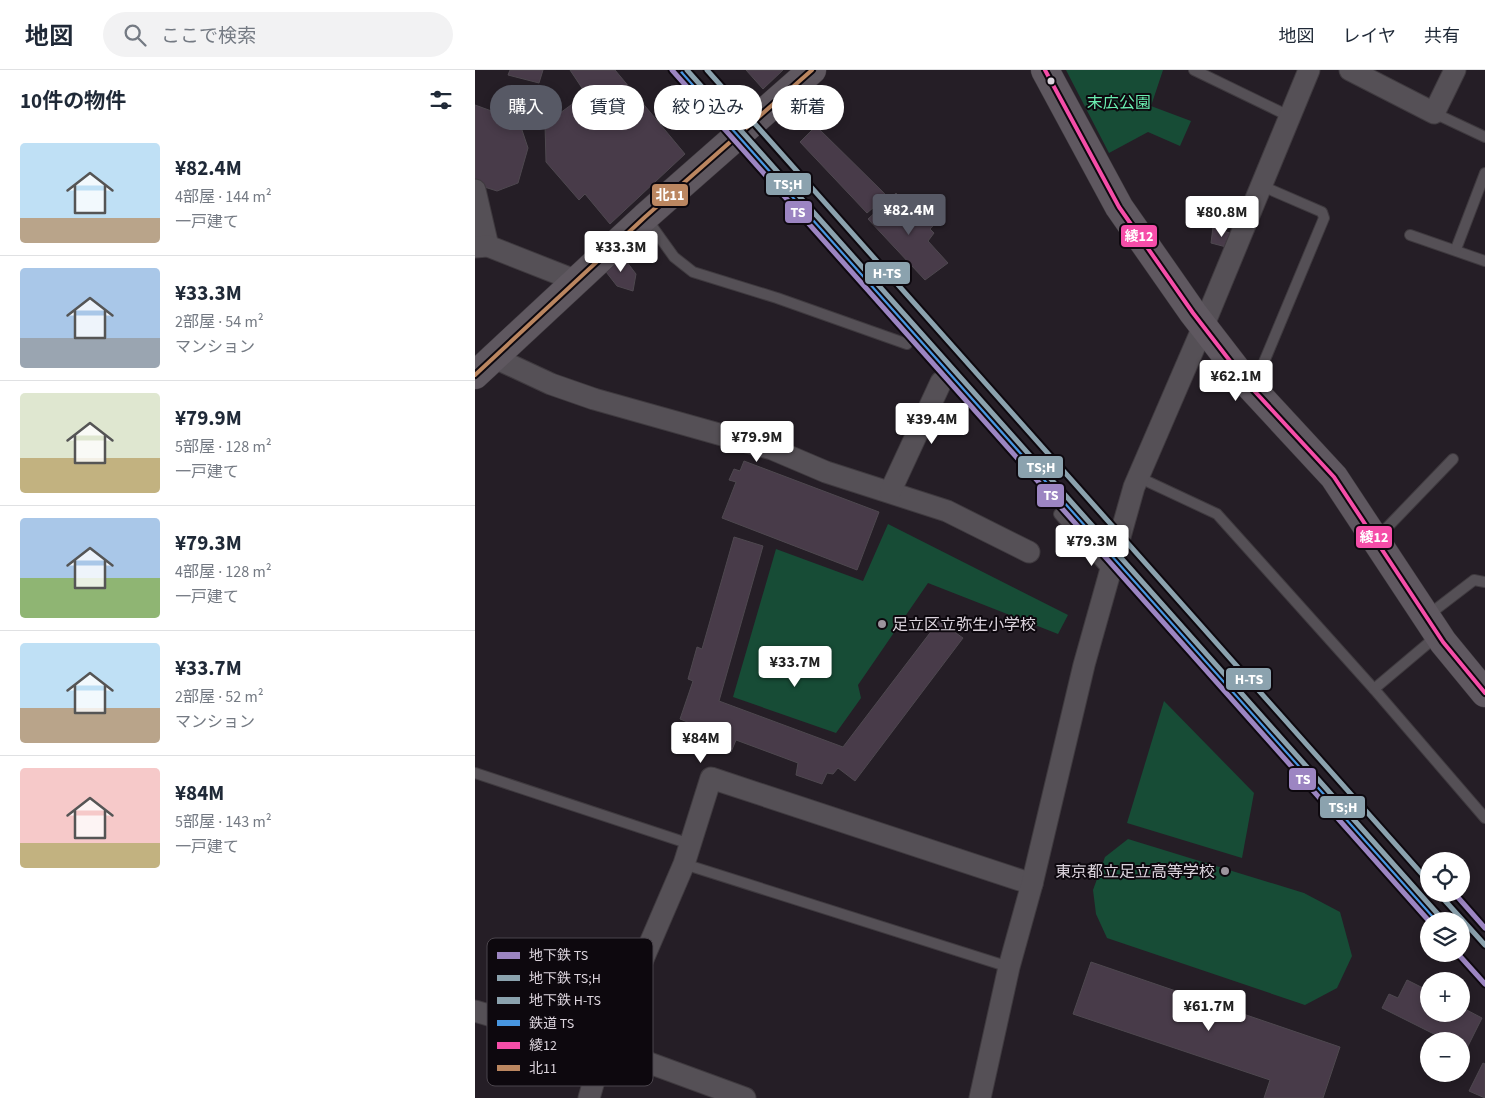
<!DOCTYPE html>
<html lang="ja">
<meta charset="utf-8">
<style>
:root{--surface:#fff;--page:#f2f2f3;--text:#1f2937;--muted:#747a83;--line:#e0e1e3;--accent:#575965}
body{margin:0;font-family:"Source Sans 3","Noto Sans JP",sans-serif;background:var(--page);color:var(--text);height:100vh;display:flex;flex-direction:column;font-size:19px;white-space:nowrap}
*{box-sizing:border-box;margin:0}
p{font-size:16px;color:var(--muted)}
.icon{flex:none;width:28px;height:28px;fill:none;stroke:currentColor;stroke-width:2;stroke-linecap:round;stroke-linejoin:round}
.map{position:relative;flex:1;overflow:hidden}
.sheet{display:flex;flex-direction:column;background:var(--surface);width:475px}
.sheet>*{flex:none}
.guide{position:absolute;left:15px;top:15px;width:475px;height:45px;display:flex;gap:10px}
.tools{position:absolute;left:945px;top:782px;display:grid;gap:10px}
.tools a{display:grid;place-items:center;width:50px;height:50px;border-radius:50%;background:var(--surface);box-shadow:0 2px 8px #0003;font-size:25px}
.price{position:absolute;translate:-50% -42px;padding:0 11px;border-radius:5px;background:#fff;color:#222;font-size:16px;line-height:32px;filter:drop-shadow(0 1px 2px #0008)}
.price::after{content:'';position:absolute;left:50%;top:30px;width:15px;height:11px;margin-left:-8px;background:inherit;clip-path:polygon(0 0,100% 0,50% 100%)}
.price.active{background:var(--accent);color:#fff}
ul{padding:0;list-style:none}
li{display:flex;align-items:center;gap:15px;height:125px;padding:0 20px}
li+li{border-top:1px solid var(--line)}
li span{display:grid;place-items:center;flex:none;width:140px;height:100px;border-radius:5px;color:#555}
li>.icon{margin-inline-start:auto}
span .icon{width:60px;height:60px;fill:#fffc;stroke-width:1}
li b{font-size:21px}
h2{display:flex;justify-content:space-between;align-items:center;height:60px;padding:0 20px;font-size:21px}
.pill{padding:0 18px;border-radius:22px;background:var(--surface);box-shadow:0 2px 8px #0003;font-size:18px;line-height:45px}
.pill.active{background:var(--accent);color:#fff}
header{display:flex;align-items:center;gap:30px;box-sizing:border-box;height:70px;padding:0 25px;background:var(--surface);border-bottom:1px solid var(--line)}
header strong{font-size:24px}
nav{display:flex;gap:28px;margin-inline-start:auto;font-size:18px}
.search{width:350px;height:45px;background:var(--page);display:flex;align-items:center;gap:12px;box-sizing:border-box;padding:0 18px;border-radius:28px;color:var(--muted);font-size:19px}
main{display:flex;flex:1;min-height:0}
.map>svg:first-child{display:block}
</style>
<header>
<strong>地図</strong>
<div class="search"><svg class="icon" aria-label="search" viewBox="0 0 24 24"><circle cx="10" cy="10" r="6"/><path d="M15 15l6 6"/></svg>ここで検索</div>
<nav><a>地図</a><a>レイヤ</a><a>共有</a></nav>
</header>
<main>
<section class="sheet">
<h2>10件の物件<svg class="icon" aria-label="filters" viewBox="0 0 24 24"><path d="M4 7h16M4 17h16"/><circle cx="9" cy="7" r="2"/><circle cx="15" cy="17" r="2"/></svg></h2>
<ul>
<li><span style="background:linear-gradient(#bfe0f5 75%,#b9a48a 0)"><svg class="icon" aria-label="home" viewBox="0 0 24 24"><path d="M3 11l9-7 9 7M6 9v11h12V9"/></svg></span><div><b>¥82.4M</b><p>4部屋 · 144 m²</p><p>一戸建て</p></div></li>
<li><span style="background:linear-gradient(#a9c7e8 70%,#9aa5b1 0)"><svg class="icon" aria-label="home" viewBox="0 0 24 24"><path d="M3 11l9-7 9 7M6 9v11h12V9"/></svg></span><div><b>¥33.3M</b><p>2部屋 · 54 m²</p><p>マンション</p></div></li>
<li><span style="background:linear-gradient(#dfe7d0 65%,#c2b280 0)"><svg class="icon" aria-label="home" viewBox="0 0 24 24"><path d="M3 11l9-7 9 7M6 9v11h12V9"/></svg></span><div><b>¥79.9M</b><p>5部屋 · 128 m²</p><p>一戸建て</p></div></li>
<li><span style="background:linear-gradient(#a9c7e8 60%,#8fb573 0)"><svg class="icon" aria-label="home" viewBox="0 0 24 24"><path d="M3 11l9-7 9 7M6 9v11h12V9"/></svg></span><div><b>¥79.3M</b><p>4部屋 · 128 m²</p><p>一戸建て</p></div></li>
<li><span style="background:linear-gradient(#bfe0f5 65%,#b9a48a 0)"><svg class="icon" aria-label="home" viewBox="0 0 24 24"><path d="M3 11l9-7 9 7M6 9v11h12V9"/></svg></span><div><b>¥33.7M</b><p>2部屋 · 52 m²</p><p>マンション</p></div></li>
<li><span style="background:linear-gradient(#f6c9c9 75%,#c2b280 0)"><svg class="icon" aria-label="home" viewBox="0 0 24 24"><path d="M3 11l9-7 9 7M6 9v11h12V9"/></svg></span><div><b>¥84M</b><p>5部屋 · 143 m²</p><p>一戸建て</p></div></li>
</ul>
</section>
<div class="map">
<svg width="1010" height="1028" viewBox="0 0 1010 1028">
<rect width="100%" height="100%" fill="#251e26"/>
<!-- green -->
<g fill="#174c36">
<polygon points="591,0 688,0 676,36 716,51 705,76 673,62 634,83"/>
<polygon points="413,454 593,545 583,564 453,513 383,615 386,628 361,663 258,627 301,479 388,511"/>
<polygon points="689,631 779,723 767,788 652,753"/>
<polygon points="653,769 829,823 865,842 877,886 862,918 830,935 632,868 621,844 618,820 630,787"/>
</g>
<!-- building -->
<g fill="#483b49" stroke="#4e484f">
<polygon points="35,0 68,0 64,13 33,5"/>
<polygon points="95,0 140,0 210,84 135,154 110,124 104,130 71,92 70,54 111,24"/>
<polygon points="271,0 308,0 288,19"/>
<polygon points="0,35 44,51 53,78 43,113 22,121 0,114"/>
<polygon points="341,56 412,126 392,143 325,72"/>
<polygon points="421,123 448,151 453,148 460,154 455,159 459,163 453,171 473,193 450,210 393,149"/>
<polygon points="738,157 760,165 755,178 736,173"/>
<polygon points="145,183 161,204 158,221 142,216 128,198"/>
<polygon points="269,391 404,442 382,500 247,448 261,412 254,410 259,399 265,401"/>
<polygon points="259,467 288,476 244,631 368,677 464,551 488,568 380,711 363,698 358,704 352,703 347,714 321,705 323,693 261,670 256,682 227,672 232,660 205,649 218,611 213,609 222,577 227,579"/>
<polygon points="616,892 865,977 848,1028 789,1028 795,1010 598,944"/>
<polygon points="932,910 954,921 954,944 986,944 986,937 1007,948 991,980 986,978 986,971 973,971 907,938 914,924 923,928"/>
<polygon points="1008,993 1010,994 1010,1028 994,1021"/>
</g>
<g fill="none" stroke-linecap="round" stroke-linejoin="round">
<!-- lane casing -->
<g stroke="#3f3a3f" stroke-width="12">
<g id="lane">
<polyline points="719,0 816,47"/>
<polyline points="959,43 1010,67"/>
<polyline points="171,148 199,187 218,202 302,228 432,274"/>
<polyline points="935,165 1010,191"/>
<polyline points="981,179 1010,103"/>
<polyline points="773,312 784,304 849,148 847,142 787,116"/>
<polyline points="663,407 742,444 899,619 1010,748"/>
<polyline points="584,444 635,503"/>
<polyline points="902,468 978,389"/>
<polyline points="952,546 999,510 1010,512"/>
<polyline points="899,619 963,565"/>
<polyline points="0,703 215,774"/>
<polyline points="209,794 534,897"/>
</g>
</g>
<!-- street casing -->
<g stroke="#3f3a3f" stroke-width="23">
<g id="street">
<polyline points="875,0 959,43 980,0"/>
<polyline points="0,120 13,176"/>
<polyline points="0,177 13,176 102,211"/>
<polyline points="20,288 76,314 119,329 297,379 351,402 472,441 554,482"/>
<polyline points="415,422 466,312"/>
<polyline points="0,941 158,987 270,1028"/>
<polyline points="114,1028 126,987 209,794 236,708 557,814"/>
<polyline points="505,1028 534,897 557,814 609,595 659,417 728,257 834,0"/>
</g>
</g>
<!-- secondary casing -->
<g stroke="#3f3a3f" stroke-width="29">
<g id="secondary">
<polyline points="570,0 644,137 718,243 772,313 859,407 968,572 1010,623"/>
<polyline points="0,305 170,147 337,0"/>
</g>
</g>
<!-- lane -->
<use href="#lane" stroke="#555056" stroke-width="10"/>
<!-- street -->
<use href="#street" stroke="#555056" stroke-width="21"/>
<!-- secondary -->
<use href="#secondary" stroke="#5f5860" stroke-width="28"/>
<!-- bus-1 casing -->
<g stroke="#0d080e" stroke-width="8">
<polyline id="bus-1" points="570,0 644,137 718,243 772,313 859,407 968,572 1010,623"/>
</g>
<!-- bus-2 casing -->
<g stroke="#0d080e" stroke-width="8">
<polyline id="bus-2" points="0,305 170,147 337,0"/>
</g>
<!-- bus-1 -->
<use href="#bus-1" stroke="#f54da8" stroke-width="4"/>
<!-- bus-2 -->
<use href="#bus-2" stroke="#bb8660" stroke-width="4"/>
<!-- rail-1 casing -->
<g stroke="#0d080e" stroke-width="9">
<polyline id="rail-1" points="207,4 961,851"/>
</g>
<!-- rail-1 -->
<use href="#rail-1" stroke="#4896e1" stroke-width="5"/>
<!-- metro-1 casing -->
<g stroke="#0d080e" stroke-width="9">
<g id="metro-1">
<polyline points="197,0 954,851"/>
<polyline points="980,824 1010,858"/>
<polyline points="983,884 1010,914"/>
</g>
</g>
<!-- metro-2 casing -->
<g stroke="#0d080e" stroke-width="9">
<polyline id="metro-2" points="212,0 969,851"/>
</g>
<!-- metro-3 casing -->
<g stroke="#0d080e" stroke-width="9">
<g id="metro-3">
<polyline points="232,0 954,812"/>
<polyline points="964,824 1010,875"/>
</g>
</g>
<!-- metro-1 -->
<use href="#metro-1" stroke="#9c85c2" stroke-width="5"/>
<!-- metro-2 -->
<use href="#metro-2" stroke="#8ba2ae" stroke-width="5"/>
<!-- metro-3 -->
<use href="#metro-3" stroke="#8ba2ae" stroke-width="5"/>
</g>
<!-- markers -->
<circle fill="#dcd4dd" stroke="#0d080e" stroke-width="2" cx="576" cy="11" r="4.5"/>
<g fill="#9c949d" stroke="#0d080e" stroke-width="2">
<circle cx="407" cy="554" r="5"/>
<circle cx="750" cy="801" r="5"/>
</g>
<g text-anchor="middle" stroke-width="4" stroke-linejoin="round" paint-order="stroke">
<!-- park labels -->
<g font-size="16" fill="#6aeeb0" stroke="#0d080e">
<text x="644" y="38">末広公園</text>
</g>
<!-- poi labels -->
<g font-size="16" fill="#dcd4dd" stroke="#0d080e" text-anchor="start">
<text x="417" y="560">足立区立弥生小学校</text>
<text x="740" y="807" text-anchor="end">東京都立足立高等学校</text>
</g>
</g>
<!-- legend -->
<rect x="12" y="868" width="166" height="148" rx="8" fill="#0d080e" stroke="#4b454c" stroke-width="1"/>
<rect x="22" y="882" width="23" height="7" fill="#9c85c2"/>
<rect x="22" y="905" width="23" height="6" fill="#8ba2ae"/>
<rect x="22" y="927" width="23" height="7" fill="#8ba2ae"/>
<rect x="22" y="950" width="23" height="6" fill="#4896e1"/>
<rect x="22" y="972" width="23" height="7" fill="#f54da8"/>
<rect x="22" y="995" width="23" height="6" fill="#bb8660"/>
<g font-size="14" fill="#dcd4dd">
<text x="54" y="890">地下鉄 TS</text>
<text x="54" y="913">地下鉄 TS;H</text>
<text x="54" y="935">地下鉄 H-TS</text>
<text x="54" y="958">鉄道 TS</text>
<text x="54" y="980">綾12</text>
<text x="54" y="1003">北11</text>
</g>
<g stroke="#0d080e" stroke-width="2">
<rect x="290" y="102" width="47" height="24" rx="5" fill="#8ba2ae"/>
<rect x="176" y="113" width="38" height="24" rx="5" fill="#bb8660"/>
<rect x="309" y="130" width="29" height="24" rx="5" fill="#9c85c2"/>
<rect x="645" y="154" width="38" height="24" rx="5" fill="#f54da8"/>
<rect x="389" y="191" width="47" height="24" rx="5" fill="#8ba2ae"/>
<rect x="542" y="385" width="47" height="24" rx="5" fill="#8ba2ae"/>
<rect x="561" y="413" width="29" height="25" rx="5" fill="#9c85c2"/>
<rect x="880" y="455" width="38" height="24" rx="5" fill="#f54da8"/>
<rect x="750" y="597" width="47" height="24" rx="5" fill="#8ba2ae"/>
<rect x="813" y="697" width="29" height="24" rx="5" fill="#9c85c2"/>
<rect x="844" y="725" width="47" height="24" rx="5" fill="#8ba2ae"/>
</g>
<g font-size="14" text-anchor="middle" font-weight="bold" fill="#fff">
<text x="313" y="119">TS;H</text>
<text x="195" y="130">北11</text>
<text x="323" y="147">TS</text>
<text x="664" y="171">綾12</text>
<text x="412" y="208">H-TS</text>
<text x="566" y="402">TS;H</text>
<text x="576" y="430">TS</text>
<text x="899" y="472">綾12</text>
<text x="774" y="614">H-TS</text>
<text x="828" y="714">TS</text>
<text x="868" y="742">TS;H</text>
</g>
</svg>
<div class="tools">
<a><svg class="icon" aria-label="locate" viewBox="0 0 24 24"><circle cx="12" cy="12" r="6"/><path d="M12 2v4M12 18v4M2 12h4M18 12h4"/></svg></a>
<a><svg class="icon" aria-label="layers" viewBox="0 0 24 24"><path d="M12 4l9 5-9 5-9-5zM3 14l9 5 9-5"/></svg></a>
<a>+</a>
<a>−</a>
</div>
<b class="price active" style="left:434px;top:166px">¥82.4M</b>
<b class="price" style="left:747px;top:168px">¥80.8M</b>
<b class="price" style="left:146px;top:203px">¥33.3M</b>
<b class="price" style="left:761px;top:332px">¥62.1M</b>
<b class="price" style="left:457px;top:375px">¥39.4M</b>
<b class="price" style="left:282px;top:393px">¥79.9M</b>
<b class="price" style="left:617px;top:497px">¥79.3M</b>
<b class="price" style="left:320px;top:618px">¥33.7M</b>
<b class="price" style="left:226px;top:694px">¥84M</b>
<b class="price" style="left:734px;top:962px">¥61.7M</b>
<div class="guide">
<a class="pill active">購入</a>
<a class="pill">賃貸</a>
<a class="pill">絞り込み</a>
<a class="pill">新着</a>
</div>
</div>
</main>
